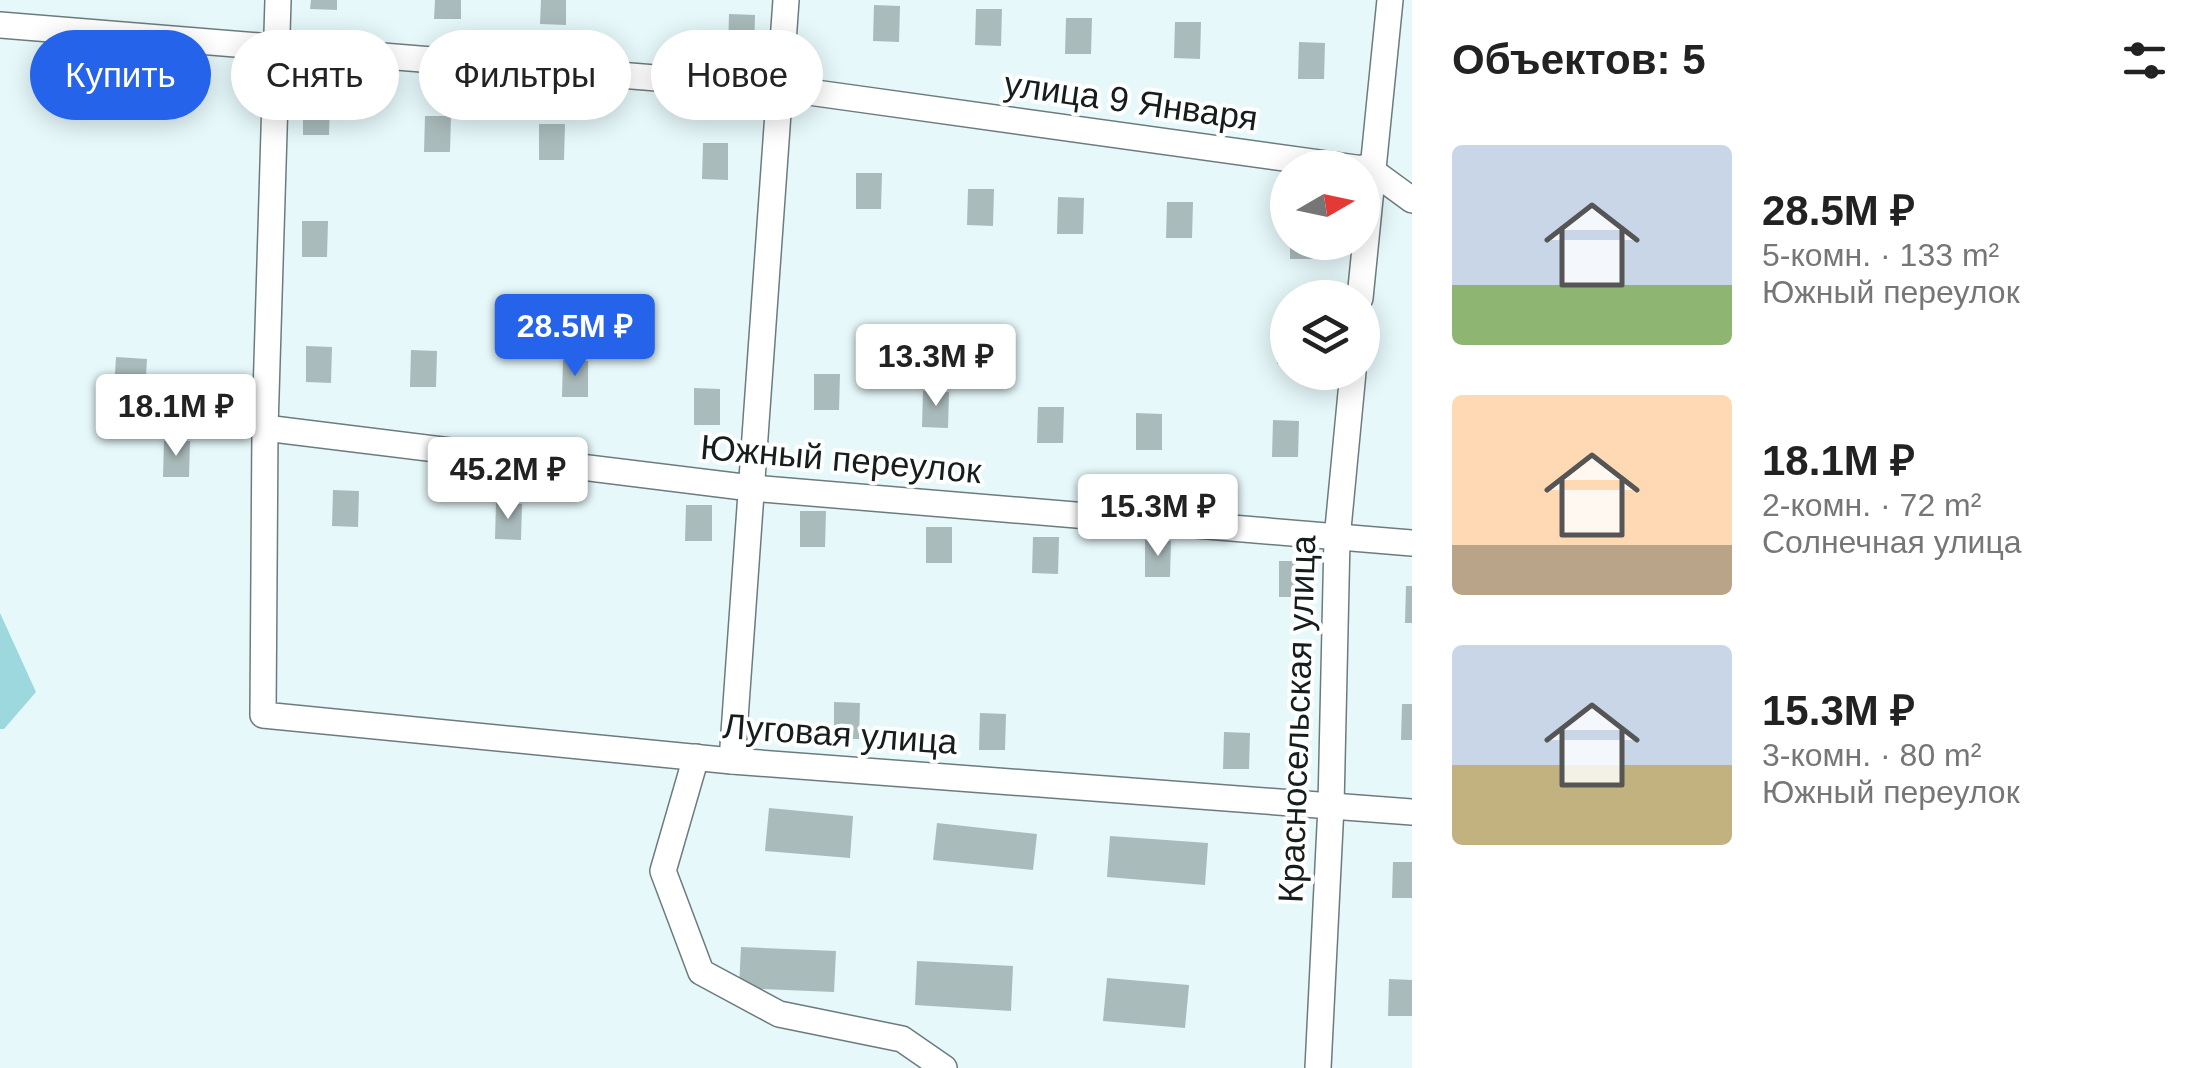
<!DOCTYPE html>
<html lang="ru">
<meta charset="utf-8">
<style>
:root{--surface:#fff;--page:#f2f2f2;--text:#222;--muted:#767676;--accent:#2563eb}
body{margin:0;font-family:Helvetica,sans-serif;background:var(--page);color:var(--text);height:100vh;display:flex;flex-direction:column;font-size:38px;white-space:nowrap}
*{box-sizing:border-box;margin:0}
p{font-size:32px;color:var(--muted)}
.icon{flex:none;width:55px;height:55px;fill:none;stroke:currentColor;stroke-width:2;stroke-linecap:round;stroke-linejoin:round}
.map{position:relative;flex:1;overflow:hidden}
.drawer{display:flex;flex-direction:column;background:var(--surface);width:800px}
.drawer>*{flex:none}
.guide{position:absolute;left:30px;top:30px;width:950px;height:90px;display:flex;gap:20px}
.needle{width:65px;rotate:81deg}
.controls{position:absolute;left:1270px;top:150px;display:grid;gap:20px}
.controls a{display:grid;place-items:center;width:110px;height:110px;border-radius:50%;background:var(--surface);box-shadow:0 5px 25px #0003;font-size:50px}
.price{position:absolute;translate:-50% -85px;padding:0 22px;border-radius:10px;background:#fff;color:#222;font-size:32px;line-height:65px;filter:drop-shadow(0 2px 5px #0008)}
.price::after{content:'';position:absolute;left:50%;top:60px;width:30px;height:22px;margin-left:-15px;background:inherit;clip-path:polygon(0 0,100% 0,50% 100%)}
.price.current{background:var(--accent);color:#fff}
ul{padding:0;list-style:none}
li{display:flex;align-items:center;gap:30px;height:250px;padding:0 40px}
li span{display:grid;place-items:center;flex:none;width:280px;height:200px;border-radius:10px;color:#555}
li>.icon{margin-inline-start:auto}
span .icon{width:120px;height:120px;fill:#fffc;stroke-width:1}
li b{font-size:42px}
h2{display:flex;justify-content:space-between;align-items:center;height:120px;padding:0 40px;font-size:42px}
.pill{padding:0 35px;border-radius:45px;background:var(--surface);box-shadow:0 5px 25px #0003;font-size:35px;line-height:90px}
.pill.current{background:var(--accent);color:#fff}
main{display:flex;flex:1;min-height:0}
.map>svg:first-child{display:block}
</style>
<main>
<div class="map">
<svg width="1412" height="1068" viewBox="0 0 1412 1068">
<rect width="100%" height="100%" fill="#e6f8fa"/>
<!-- green -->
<polygon fill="#9cd8de" points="0,613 36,692 4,729 0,729"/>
<!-- building -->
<g fill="#aabbbc">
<polygon points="311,0 337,0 337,10 310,9"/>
<polygon points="435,0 461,0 461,19 434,19"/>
<polygon points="541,0 566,0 566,25 540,24"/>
<polygon points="874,5 900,6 899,42 873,41"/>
<polygon points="976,9 1002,9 1001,46 975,45"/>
<polygon points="729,14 755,15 754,51 728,51"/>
<polygon points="1066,18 1092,18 1091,54 1065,54"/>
<polygon points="1175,22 1201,22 1200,59 1174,58"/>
<polygon points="1299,42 1325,43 1324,79 1298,79"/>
<polygon points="303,99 330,99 329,135 303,135"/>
<polygon points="425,116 451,116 450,152 424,152"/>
<polygon points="539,124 565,124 564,160 539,160"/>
<polygon points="703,143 728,143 728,180 702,179"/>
<polygon points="856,173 882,173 881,209 856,209"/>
<polygon points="968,189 994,189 993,226 967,225"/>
<polygon points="1058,197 1084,198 1083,234 1057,234"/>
<polygon points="1167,202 1193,202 1192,238 1166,238"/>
<polygon points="302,221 328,221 327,257 302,257"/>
<rect x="1290" y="242" width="26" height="17"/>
<polygon points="1278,327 1288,328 1288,364 1277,364"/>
<polygon points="306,346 332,347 331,383 306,382"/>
<polygon points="411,350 437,351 436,387 410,387"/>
<polygon points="116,357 147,359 145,392 114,391"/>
<polygon points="563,360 588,361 588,397 562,397"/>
<polygon points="814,374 840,374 839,410 814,410"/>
<polygon points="694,388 720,389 720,425 694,425"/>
<polygon points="923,391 949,392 948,428 922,427"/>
<polygon points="1038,407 1064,407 1063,443 1037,443"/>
<polygon points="1136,413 1162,414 1162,450 1136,450"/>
<polygon points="1273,420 1299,421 1298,457 1272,457"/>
<polygon points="164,441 190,441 189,477 163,477"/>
<polygon points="333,490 359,491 358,527 332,526"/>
<polygon points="496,503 522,504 521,540 495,539"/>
<polygon points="686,505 712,505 712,541 685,541"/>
<polygon points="800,511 826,511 825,547 800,547"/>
<rect x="926" y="527" width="26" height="36"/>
<polygon points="1033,537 1059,537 1058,574 1032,573"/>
<polygon points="1145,540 1171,541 1170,577 1145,577"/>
<polygon points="1279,561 1305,561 1304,597 1279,597"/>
<polygon points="1406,586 1412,586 1412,623 1405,623"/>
<polygon points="834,702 860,703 859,739 834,739"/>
<polygon points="1402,704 1412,704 1412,740 1401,740"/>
<polygon points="980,713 1006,714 1005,750 979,750"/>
<polygon points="1224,732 1250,733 1249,769 1223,769"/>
<polygon points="769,808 853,816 850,858 765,851"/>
<polygon points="937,823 1037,834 1033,870 933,860"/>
<polygon points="1110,836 1208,843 1205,885 1107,877"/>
<polygon points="1393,862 1412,862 1412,898 1392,898"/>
<polygon points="741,947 836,951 834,992 739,988"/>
<polygon points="917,961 1013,966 1011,1011 915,1005"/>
<polygon points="1107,978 1189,985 1185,1028 1103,1021"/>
<polygon points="1389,979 1412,980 1412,1016 1388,1016"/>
</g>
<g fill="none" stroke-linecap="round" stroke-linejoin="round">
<!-- minor casing -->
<g stroke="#6c7c7e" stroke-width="28">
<g id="minor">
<polyline points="278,0 265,428 263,715 732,761 1412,812"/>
<polyline points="0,25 780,88 1356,168"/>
<polyline points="1362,168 1371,170 1412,200"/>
<polyline points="1360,298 1390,0"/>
<polyline points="265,428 751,488 1412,543"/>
<polyline points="696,757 663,871 701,972 779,1014 902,1039 944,1068"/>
<polyline points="732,761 786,0"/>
<polyline points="1318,1068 1331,806 1337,539 1353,372"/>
</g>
</g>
<!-- minor -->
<use href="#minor" stroke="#fff" stroke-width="25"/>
</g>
<g text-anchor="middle" stroke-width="8" stroke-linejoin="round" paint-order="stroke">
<!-- street labels -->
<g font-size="35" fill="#161d1d" stroke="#fff">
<text transform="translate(1131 101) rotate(8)" y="12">улица 9 Января</text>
<text transform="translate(841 459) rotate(5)" y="12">Южный переулок</text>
<text transform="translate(1297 719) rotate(-88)" y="12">Красносельская улица</text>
<text transform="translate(840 734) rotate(4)" y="12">Луговая улица</text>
</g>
</g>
</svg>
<div class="controls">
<a><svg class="needle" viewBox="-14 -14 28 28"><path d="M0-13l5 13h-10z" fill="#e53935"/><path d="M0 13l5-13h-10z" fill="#767676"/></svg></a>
<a><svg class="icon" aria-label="layers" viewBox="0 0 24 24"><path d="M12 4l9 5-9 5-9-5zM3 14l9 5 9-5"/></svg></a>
</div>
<b class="price current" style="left:575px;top:379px">28.5M ₽</b>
<b class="price" style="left:936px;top:409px">13.3M ₽</b>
<b class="price" style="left:176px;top:459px">18.1M ₽</b>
<b class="price" style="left:508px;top:522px">45.2M ₽</b>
<b class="price" style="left:1158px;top:559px">15.3M ₽</b>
<div class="guide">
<a class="pill current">Купить</a>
<a class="pill">Снять</a>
<a class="pill">Фильтры</a>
<a class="pill">Новое</a>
</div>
</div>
<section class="drawer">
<h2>Объектов: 5<svg class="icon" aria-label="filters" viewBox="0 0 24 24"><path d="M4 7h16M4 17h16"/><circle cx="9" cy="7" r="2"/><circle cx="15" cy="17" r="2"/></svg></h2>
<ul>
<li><span style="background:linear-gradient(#c9d6e8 70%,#8fb573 0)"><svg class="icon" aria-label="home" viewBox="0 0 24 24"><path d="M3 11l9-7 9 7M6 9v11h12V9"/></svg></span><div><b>28.5M ₽</b><p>5-комн. · 133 m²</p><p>Южный переулок</p></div></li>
<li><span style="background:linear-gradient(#ffd9b3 75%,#b9a48a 0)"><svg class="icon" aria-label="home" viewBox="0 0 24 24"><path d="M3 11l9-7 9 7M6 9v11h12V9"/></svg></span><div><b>18.1M ₽</b><p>2-комн. · 72 m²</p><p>Солнечная улица</p></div></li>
<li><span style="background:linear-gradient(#c9d6e8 60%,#c2b280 0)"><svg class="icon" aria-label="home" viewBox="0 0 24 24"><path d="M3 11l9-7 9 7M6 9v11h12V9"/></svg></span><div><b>15.3M ₽</b><p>3-комн. · 80 m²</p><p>Южный переулок</p></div></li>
</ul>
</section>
</main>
